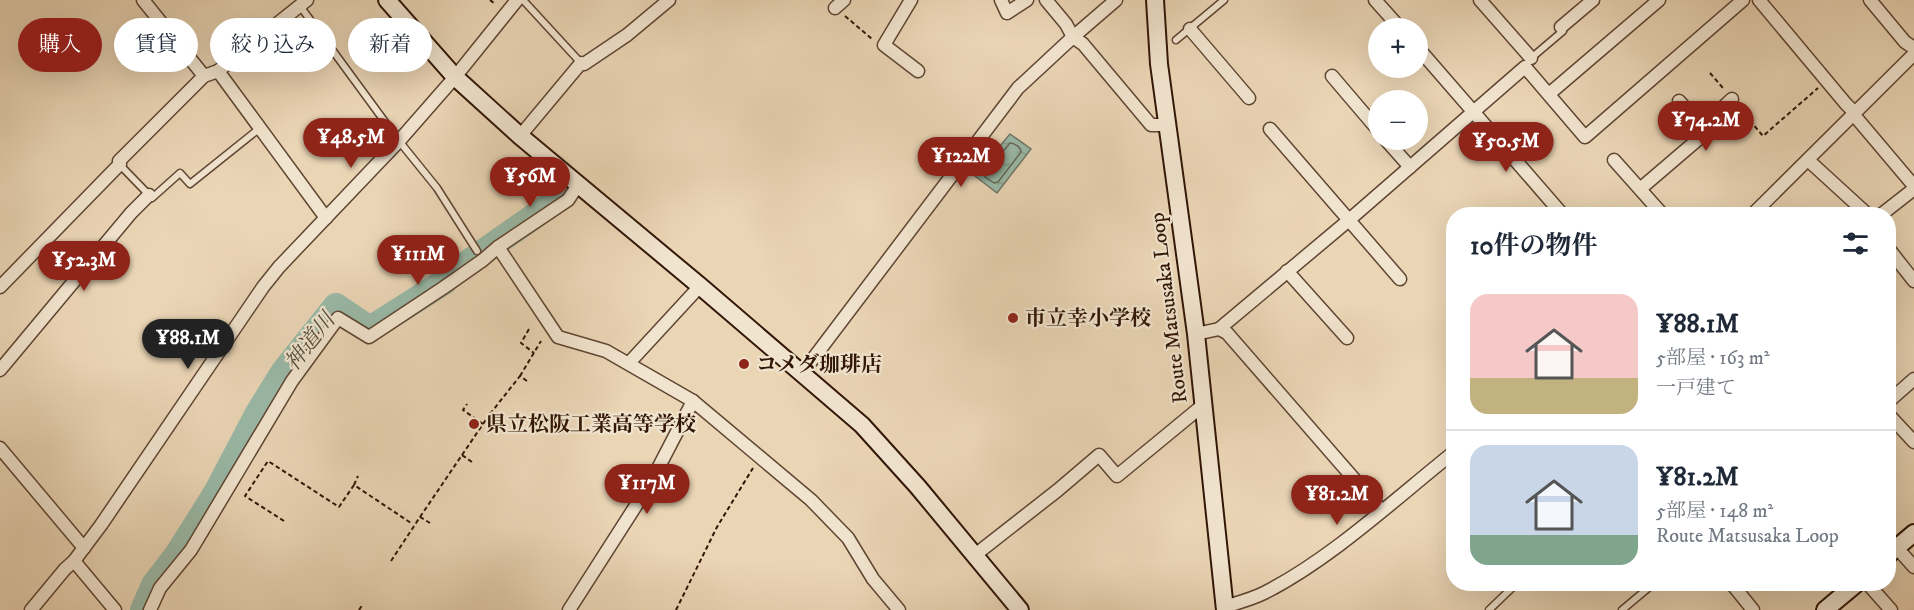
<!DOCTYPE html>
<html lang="ja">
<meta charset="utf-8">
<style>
:root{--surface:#fff;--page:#f6f6f7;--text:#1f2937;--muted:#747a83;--line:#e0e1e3;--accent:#8f2418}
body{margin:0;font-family:"IM FELL DW Pica","Noto Serif JP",serif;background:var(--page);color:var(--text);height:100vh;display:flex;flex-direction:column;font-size:22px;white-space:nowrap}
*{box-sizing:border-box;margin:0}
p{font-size:20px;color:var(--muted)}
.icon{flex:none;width:33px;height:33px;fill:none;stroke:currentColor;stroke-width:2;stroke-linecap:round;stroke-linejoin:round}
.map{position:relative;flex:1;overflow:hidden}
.panel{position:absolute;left:1446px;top:207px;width:450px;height:384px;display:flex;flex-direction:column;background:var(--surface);border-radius:24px;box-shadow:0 6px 24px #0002}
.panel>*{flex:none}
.banner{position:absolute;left:18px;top:18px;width:570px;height:54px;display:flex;gap:12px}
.buttons{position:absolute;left:1368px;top:18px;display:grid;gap:12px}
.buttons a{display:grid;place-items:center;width:60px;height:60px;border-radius:50%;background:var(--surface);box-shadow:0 6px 24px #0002;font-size:30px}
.price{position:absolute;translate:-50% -51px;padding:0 14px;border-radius:21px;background:var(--accent);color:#fff;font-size:20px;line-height:39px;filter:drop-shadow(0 2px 3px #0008)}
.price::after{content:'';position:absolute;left:50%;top:36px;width:18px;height:14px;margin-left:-9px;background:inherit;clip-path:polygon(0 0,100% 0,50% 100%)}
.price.on{background:#222;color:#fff}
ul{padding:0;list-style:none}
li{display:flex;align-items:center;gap:18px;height:150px;padding:0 24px}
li+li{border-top:2px solid var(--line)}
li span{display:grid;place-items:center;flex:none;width:168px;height:120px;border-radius:18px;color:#555}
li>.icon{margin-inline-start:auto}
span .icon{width:72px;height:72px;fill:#fffc;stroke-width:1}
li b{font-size:26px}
h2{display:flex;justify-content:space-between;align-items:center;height:72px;padding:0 24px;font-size:26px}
.pill{padding:0 21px;border-radius:27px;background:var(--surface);box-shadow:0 6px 24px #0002;font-size:21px;line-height:54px}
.pill.on{background:var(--accent);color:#fff}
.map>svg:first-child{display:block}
</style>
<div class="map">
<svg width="1914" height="610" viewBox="0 0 1914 610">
<defs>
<pattern id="water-ripples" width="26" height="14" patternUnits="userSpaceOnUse" patternTransform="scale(1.5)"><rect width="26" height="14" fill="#99b9a7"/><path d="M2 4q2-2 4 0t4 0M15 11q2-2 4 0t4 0" fill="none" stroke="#849e8e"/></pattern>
</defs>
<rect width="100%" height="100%" fill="#ead5b5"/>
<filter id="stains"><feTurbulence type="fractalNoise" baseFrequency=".00333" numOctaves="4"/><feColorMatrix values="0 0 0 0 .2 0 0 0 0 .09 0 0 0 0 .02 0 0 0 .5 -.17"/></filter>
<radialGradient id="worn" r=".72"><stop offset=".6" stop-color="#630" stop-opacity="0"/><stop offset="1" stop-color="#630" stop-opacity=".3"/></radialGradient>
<!-- water -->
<polygon fill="url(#water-ripples)" stroke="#6f7767" stroke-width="1.5" points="1010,134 1031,149 997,193 975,176"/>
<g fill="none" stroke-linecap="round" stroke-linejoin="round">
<!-- shore -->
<path stroke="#656756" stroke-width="1.5" d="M1010,143C1014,143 1021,147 1021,152L998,182L994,183L985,177V173Z"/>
<!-- river -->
<polyline stroke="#99b9a7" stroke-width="26" points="143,610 154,585 177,555 216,493 258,413 284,371 336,306 370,329 444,282 449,276 560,198"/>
<!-- lane casing -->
<g stroke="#5f4532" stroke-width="9">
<g id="lane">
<polyline points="523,0 581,63"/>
<polyline points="300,6 399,141 437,188 477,251"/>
<polyline points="1176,40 1224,0"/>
<polyline points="1530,59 1563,31 1562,27"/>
<polyline points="120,165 152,198 180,173 190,184 260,128"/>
<polyline points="1489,610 1516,584"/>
<polyline points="1622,610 1653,584"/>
</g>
</g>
<!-- street casing -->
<g stroke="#5f4532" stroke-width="15">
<g id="street">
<polyline points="143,0 204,76"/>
<polyline points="911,0 884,45 918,71"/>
<polyline points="1001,0 1007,13 1027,0"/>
<polyline points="1046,0 1066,24 1073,37 1083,44 1151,125 1167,125"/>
<polyline points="1375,0 1400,28"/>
<polyline points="1480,0 1531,58"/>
<polyline points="1759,0 1846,104 1855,113"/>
<polyline points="1870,0 1905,42 1914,48"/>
<polyline points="835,8 844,0"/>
<polyline points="1561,27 1593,0"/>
<polyline points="1190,29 1249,98"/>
<polyline points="1418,48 1562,214"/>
<polyline points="218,71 326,218"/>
<polyline points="1332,76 1378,130"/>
<polyline points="1549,94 1659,0"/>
<polyline points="1854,115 1914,186"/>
<polyline points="1702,127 1732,99"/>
<polyline points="1270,129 1400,279"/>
<polyline points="520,136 581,63 584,64 627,35 669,0"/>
<polyline points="1386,140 1410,167"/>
<polyline points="1614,160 1662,214"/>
<polyline points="1808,160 1867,214"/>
<polyline points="1640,189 1702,136 1702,127 1679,101"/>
<polyline points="1753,214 1914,54"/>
<polyline points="1882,214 1914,189"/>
<polyline points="498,247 558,337 606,351 693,401 811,500 848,538 873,579 899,610"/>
<polyline points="1888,248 1914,281"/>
<polyline points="1287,271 1347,338"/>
<polyline points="0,287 120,164 119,161 204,76 218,71 307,0"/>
<polyline points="1219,329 1227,333 1381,510"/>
<polyline points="1196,334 1219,329 1349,220 1525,67 1585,137 1743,0"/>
<polyline points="629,363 700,286"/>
<polyline points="0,370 131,213 149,195"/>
<polyline points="803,372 1018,88 1073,37 1116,0"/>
<polyline points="1888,402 1914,379"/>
<polyline points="1888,414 1914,442"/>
<polyline points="0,448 84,548"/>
<polyline points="1897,548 1914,567"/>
<polyline points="975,555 1058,490 1099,455 1117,476 1202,406"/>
<polyline points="74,561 115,610"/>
<polyline points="1732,584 1753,610"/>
<polyline points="1868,584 1891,610"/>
<path d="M1224,607C1237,603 1252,599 1264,593C1331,559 1395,499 1454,452"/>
<polyline points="31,610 65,569 74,561 101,525 263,287 279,267 399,141 455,77 517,0"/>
<polyline points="150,610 160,588 191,550 292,381 338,318 369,337 443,288 483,260 498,247 568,200 578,185"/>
<polyline points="569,610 651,482 693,401"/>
</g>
</g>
<!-- secondary casing -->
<g stroke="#311506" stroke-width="20">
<g id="secondary">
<polyline points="387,0 455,77 520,136 700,286 862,425 918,487 1020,610"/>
<polyline points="1155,0 1159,64 1196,334 1225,610"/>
<polyline points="1888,555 1914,533"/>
<polyline points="1825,610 1856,584"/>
</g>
</g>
<!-- path -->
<g stroke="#311506" stroke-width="2" stroke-dasharray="4.5 3" stroke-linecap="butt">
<polyline points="490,0 495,4"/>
<polyline points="845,16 872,39"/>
<polyline points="1710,73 1723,88"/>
<polyline points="1740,109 1763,136 1818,88"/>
<polyline points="1777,208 1783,214"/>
<polyline points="529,329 521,343 534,353"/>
<polyline points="520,376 541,341"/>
<polyline points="490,414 520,376 527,381"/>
<polyline points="483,424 490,414 500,419"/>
<polyline points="462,455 483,424 463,410 467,404"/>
<polyline points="354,485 358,476"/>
<polyline points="420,517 462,455 472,462"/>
<polyline points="284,521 245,496 268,461 339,507 354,485 411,523"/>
<polyline points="391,561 420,517 430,523"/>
<polyline points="359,610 363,604"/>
<polyline points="676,610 717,527 753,468"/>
</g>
<!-- lane -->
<use href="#lane" stroke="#f1e4cf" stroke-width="6"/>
<!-- street -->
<use href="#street" stroke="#f1e4cf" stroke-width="12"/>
<!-- secondary -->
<use href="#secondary" stroke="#f1e4cf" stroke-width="16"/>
</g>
<!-- markers -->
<g fill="#8f2418" stroke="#f1e4cf" stroke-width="2">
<circle cx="1013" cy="318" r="6"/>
<circle cx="744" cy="364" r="6"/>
<circle cx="474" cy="424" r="6"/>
</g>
<g text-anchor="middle" stroke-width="4.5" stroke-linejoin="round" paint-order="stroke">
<!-- street labels -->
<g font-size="21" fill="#311506" stroke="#f1e4cf">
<text transform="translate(1168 308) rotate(-97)" y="7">Route Matsusaka Loop</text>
</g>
<!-- poi labels -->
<g font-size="21" font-weight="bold" fill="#311506" stroke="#f1e4cf" text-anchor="start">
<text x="1025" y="325">市立幸小学校</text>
<text x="756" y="371">コメダ珈琲店</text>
<text x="486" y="431">県立松阪工業高等学校</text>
</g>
<!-- water labels -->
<g font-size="22" font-style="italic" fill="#554e3e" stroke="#f1e4cf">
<text transform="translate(309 341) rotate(-52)" y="8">神道川</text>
</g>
</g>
<rect width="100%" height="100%" filter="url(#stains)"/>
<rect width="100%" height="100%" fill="url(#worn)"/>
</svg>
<div class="buttons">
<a>+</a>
<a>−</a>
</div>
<b class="price" style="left:1706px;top:152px">¥74.2M</b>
<b class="price" style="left:351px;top:169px">¥48.5M</b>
<b class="price" style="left:1506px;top:173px">¥50.5M</b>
<b class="price" style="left:961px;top:188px">¥122M</b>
<b class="price" style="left:530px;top:208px">¥56M</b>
<b class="price" style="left:418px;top:286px">¥111M</b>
<b class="price" style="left:84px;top:292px">¥52.3M</b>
<b class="price on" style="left:188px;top:370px">¥88.1M</b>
<b class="price" style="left:647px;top:515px">¥117M</b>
<b class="price" style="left:1337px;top:526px">¥81.2M</b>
<div class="banner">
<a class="pill on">購入</a>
<a class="pill">賃貸</a>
<a class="pill">絞り込み</a>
<a class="pill">新着</a>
</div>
<section class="panel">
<h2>10件の物件<svg class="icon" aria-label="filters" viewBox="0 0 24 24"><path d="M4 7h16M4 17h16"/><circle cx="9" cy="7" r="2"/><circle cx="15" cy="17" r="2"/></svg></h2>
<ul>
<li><span style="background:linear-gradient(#f6c9c9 70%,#c2b280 0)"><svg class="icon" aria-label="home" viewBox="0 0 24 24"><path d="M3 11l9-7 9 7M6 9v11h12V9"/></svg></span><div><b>¥88.1M</b><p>5部屋 · 163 m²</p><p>一戸建て</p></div></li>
<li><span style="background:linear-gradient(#c9d6e8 75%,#7fa58c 0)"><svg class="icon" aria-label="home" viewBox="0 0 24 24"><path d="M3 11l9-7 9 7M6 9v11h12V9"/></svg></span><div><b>¥81.2M</b><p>5部屋 · 148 m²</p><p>Route Matsusaka Loop</p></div></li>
</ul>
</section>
</div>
